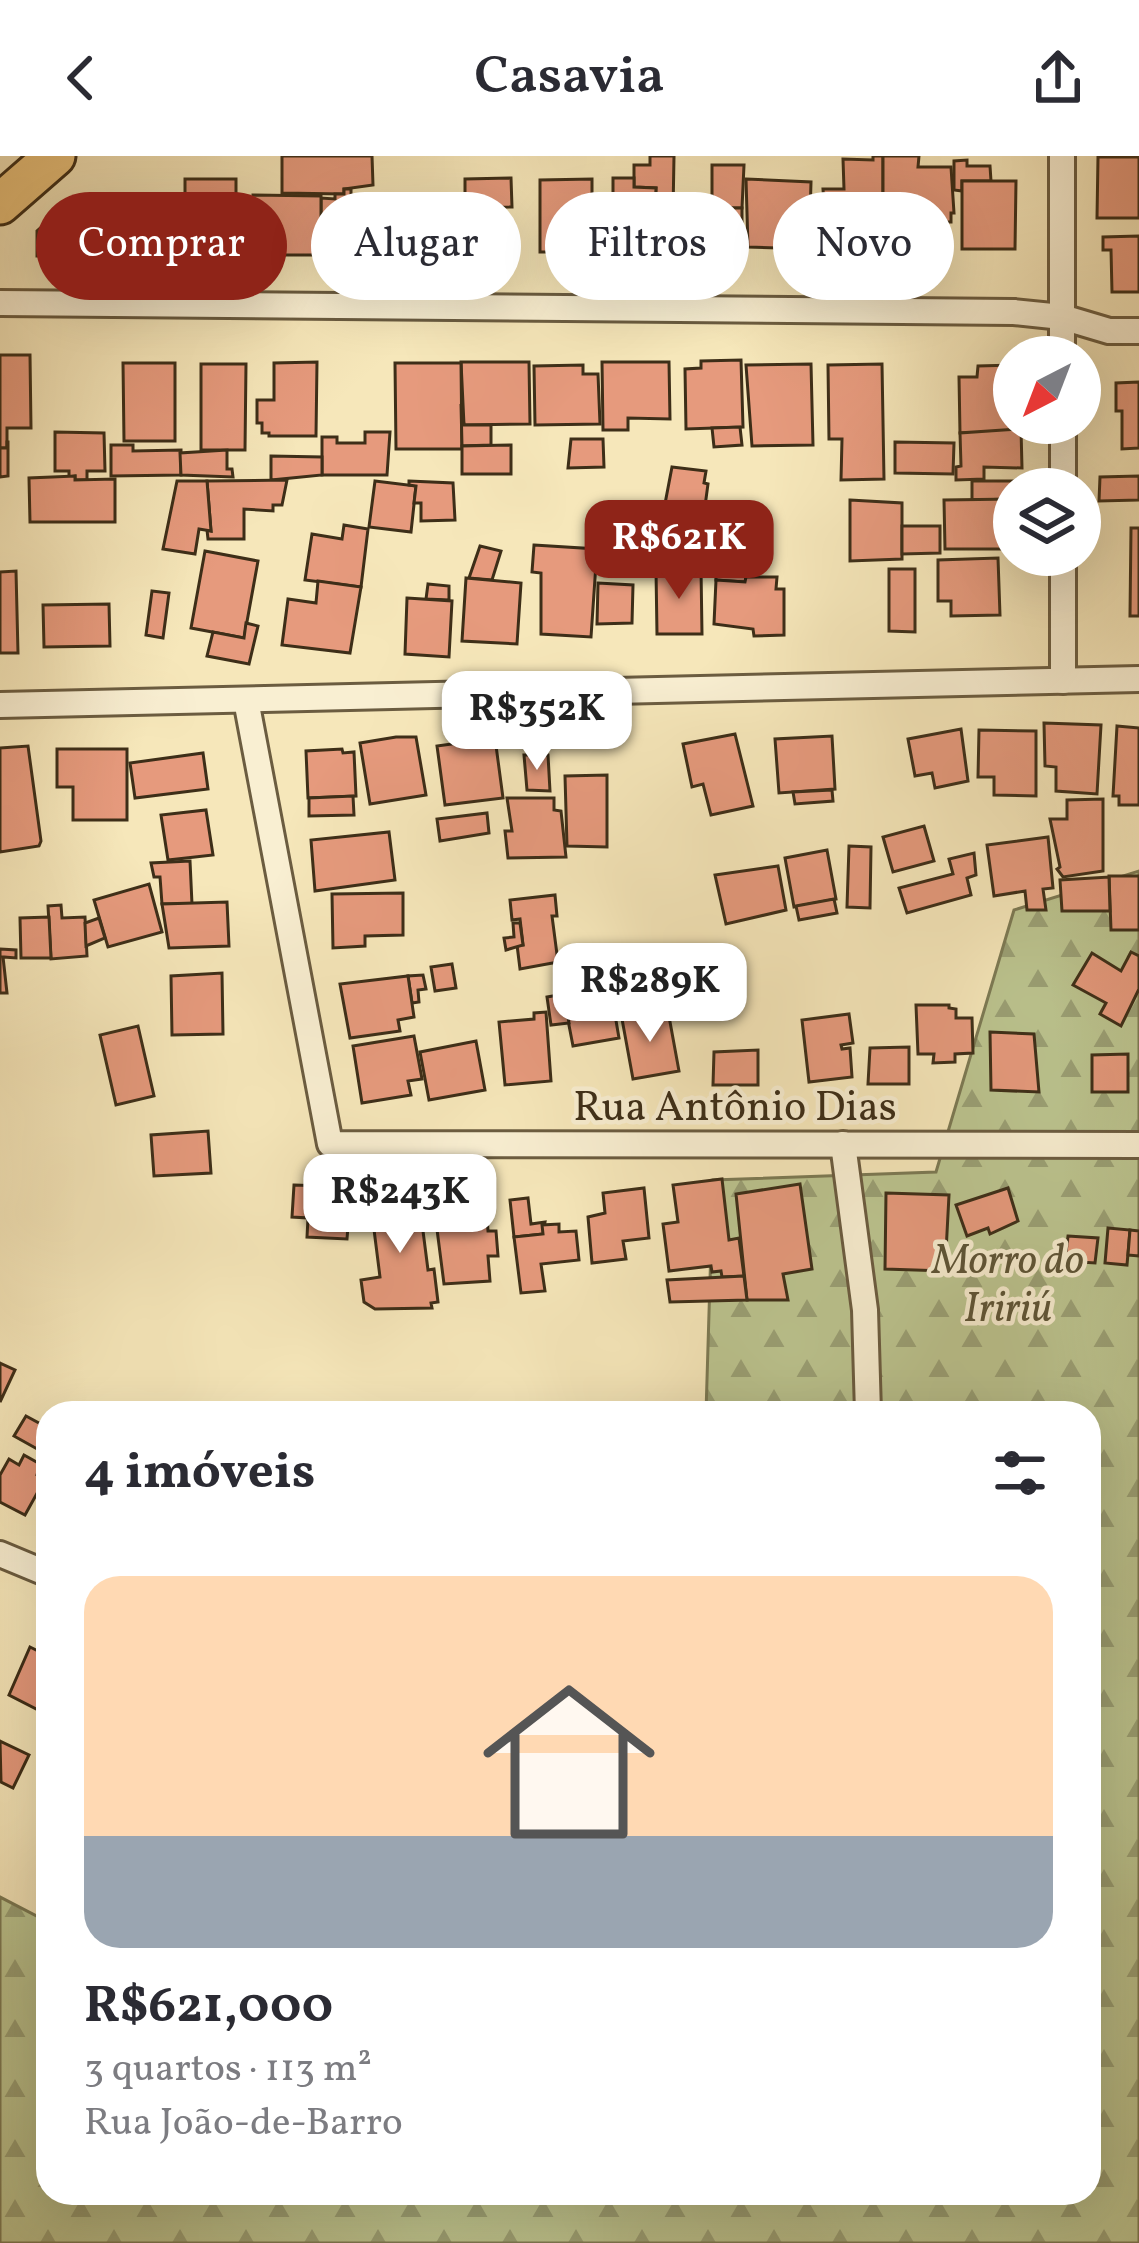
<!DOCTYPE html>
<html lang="pt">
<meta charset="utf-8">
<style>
:root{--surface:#fff;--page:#f2f2f3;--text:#2b2b33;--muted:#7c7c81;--accent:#8f2418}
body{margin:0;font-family:Vollkorn,serif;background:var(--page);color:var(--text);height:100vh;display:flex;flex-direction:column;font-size:45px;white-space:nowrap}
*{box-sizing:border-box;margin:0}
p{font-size:39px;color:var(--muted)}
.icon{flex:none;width:66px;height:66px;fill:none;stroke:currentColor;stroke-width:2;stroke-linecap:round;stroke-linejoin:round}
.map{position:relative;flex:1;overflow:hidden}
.details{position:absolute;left:36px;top:1245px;width:1065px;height:804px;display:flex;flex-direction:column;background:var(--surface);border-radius:36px;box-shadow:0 12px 48px #0002}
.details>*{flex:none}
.top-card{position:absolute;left:36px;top:36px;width:1068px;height:108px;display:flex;gap:24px}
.needle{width:78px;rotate:222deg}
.controls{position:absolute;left:993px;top:180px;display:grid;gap:24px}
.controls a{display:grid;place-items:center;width:108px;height:108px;border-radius:50%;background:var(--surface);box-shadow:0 12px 48px #0002;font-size:60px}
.price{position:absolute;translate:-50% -102px;padding:0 27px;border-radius:24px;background:#fff;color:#222;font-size:39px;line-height:78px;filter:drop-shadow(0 3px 6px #0008)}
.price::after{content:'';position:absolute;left:50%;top:72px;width:36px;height:27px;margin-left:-18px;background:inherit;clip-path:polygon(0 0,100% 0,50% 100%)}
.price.selected{background:var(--accent);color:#fff}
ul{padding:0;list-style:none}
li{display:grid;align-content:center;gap:24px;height:636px;padding:0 48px}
li span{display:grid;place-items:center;height:372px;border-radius:36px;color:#555}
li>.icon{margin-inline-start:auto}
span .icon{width:216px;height:216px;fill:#fffc;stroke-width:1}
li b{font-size:51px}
h2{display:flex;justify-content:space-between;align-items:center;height:144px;padding:0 48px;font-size:51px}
.pill{padding:0 42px;border-radius:54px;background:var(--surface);box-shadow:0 12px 48px #0002;font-size:42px;line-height:108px}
.pill.selected{background:var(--accent);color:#fff}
header{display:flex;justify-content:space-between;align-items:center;height:156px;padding:0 48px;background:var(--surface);font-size:54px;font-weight:600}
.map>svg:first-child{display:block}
</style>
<header><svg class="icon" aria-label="back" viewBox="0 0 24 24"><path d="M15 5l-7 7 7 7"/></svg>Casavia<svg class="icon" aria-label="share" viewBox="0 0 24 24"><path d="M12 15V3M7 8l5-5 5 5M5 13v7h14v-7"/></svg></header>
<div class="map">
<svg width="1139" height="2087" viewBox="0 0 1139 2087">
<defs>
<pattern id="forest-firs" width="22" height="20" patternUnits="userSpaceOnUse" patternTransform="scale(3)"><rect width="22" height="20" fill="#bcc590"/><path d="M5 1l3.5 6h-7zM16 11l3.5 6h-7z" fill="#9aa075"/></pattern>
</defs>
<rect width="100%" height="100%" fill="#f6e7ba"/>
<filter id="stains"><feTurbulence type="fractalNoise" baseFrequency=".00167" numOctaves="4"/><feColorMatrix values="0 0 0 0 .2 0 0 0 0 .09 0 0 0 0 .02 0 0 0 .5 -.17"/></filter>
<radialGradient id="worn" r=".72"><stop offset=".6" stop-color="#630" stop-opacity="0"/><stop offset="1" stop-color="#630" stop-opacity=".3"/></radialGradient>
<!-- forest -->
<polygon fill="url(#forest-firs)" stroke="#7c7a54" stroke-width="3" points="1139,715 1139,2087 0,2087 0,1741 48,1766 48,2037 1089,2037 1089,1257 706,1257 713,1024 936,1016 1014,754"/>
<!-- building -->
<g fill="#e69a7d" stroke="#3d2e18" stroke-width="3">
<polygon points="282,0 372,0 373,29 344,33 344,38 282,37"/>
<polygon points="650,0 674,0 673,56 655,56 656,32 634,31 634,9 650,9"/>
<polygon points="873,0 883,0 883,87 871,87 871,48 824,49 823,33 844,33 843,3 873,4"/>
<polygon points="883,0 919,0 918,11 951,11 954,57 951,57 951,66 898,66 898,61 883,62"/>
<polygon points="1098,1 1139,1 1139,62 1097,62"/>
<polygon points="967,4 967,10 990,10 991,25 962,25 962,35 954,34 954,5"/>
<polygon points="712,9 744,9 742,52 712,52"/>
<polygon points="511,22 512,51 465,52 465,23"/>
<polygon points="613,22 634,22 634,31 656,32 655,56 664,56 664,63 673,63 672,96 613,96"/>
<rect x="185" y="23" width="51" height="80"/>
<polygon points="592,23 592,59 603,59 604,96 540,96 540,24"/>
<polygon points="746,23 811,26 809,93 748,91"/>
<polygon points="962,25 1016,25 1015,93 962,93"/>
<polygon points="344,33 351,33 351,42 378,43 378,56 391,57 391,95 378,94 378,99 321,99 321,42 335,43 335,38 344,38"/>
<polygon points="253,39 321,40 321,99 253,99"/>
<polygon points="397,39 441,40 440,97 396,95"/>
<polygon points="75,41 173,42 173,99 37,100 37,75"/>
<polygon points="683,42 712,42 712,52 742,52 742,99 683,99"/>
<polygon points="853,47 871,48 871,87 822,87 822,49"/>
<polygon points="1139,80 1139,136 1112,136 1111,94 1103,94 1103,81"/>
<polygon points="0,199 30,199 31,272 7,272 7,292 0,292"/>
<polygon points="741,204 743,271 686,273 685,213 701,212 701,205"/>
<polygon points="317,206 316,280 269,280 269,277 262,277 262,267 257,267 257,244 274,244 274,207"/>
<polygon points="529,206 530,268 464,269 461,206"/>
<polygon points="602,206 669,206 670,263 628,262 628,274 603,274"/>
<polygon points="123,207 175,207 175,285 124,285"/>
<polygon points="395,207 461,207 462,293 396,293"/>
<polygon points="201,208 246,208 245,294 201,294"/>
<polygon points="811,208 813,289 752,290 746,209"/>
<polygon points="882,208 884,323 841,324 842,283 829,283 828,209"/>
<polygon points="583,209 583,218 598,218 600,268 535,269 534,210"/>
<polygon points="1014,209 1014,267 1018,267 1019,276 960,277 959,221 977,221 978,210"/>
<polygon points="1139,226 1139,292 1122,293 1122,255 1116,255 1116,227"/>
<polygon points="461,248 464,269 491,269 491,289 462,290"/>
<polygon points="740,271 742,289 714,291 712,272"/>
<polygon points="1018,273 1021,273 1022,312 984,311 984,323 956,324 956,311 961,310 960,277"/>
<polygon points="55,276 104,277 105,315 87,315 87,324 75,324 75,320 69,321 69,315 55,315"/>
<polygon points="365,276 390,276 387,319 322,319 322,281 337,281 337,287 365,287"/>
<polygon points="571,283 603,283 604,311 568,312"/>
<polygon points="7,286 8,286 8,320 0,321 0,292 7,292"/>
<polygon points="895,286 954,287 953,318 895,317"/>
<polygon points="111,289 133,289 133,295 181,294 181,319 111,320"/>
<polygon points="511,289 511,318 462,318 462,290"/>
<polygon points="227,294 227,313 232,313 233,321 181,319 180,297"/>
<polygon points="271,300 322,301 322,319 271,324"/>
<polygon points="672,311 706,315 704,327 708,328 701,380 660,374"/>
<polygon points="75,320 75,324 115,323 115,366 30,366 29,322"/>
<polygon points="1139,320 1139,344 1099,345 1100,321"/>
<polygon points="287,324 282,349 273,349 273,355 244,353 244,383 208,383 207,374 211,375 207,325"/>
<polygon points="177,325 207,325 211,375 199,373 195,398 163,393"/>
<polygon points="375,325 416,330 411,376 369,371"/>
<polygon points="409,325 453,327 455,364 421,365 421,347 414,347 416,330 409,329"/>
<polygon points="972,325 1013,325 1013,343 972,344"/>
<polygon points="1013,343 1014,393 945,393 944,344"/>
<polygon points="850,344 902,347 902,403 850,405"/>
<polygon points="344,369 368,373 361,431 305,424 312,378 342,383"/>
<polygon points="902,370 940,370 940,397 902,398"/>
<polygon points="1131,372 1139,372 1139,460 1130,460"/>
<polygon points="534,389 597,393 591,481 541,478 541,417 532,416"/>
<polygon points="480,390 501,395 492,424 469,422"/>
<polygon points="205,395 258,405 244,482 191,472"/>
<polygon points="998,402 1000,459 951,460 951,445 938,445 938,404"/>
<polygon points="716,410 754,410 754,421 746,421 745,426 716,424"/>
<polygon points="701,413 702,478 657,478 656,414"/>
<polygon points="889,413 915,413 915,476 889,475"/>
<polygon points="16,415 18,497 0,497 0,416"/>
<polygon points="746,421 777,421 776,433 784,433 784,479 754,480 753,473 714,468 716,424 745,426"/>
<polygon points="466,422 521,427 517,488 462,485"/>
<polygon points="318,425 361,431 350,497 282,489 288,443 316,447"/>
<polygon points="598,427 633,429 632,467 597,468"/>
<polygon points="428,428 449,430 449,444 426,443"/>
<polygon points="152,435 169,437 163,482 146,479"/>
<polygon points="407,442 452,445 449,501 405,498"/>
<polygon points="109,448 110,490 44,491 43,449"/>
<polygon points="246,467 258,470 249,508 207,500 213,476 244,482"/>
<polygon points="1044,567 1101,569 1097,638 1056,635 1056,611 1045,610"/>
<polygon points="1117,570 1139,572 1139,649 1119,649 1119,640 1113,640"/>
<polygon points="961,573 968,625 935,632 932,617 915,620 908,583"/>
<polygon points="979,574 1036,575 1036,640 994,639 994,621 978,621"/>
<polygon points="735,578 753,650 711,659 703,628 692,631 683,588"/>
<polygon points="832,580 835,633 779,637 775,583"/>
<polygon points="396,581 416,581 426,639 370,648 360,587"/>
<polygon points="495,582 503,642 445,649 437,590"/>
<polygon points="28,590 41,685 39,690 0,696 0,592"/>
<polygon points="57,593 127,593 127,664 73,664 73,631 57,631"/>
<polygon points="342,593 343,597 354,596 356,640 308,642 306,595"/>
<polygon points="203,597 208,633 135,642 130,607"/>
<polygon points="524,599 548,599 550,635 527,634"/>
<polygon points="607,619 607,691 567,690 565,620"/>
<polygon points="832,634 833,645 795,648 793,636"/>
<polygon points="353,640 354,659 309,660 309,642"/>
<polygon points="507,642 554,642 554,654 561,655 566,701 508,702 505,675 512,675"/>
<polygon points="1103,643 1103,715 1063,721 1057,713 1060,711 1050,663 1067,663 1067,644"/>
<polygon points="206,654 213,699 168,704 161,659"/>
<polygon points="487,657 489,677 440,685 437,663"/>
<polygon points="924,670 934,705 893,716 883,681"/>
<polygon points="389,676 395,724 315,735 311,684"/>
<polygon points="1048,681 1053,732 1043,733 1046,754 1027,754 1025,735 994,740 987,689"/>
<polygon points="849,690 871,691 870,752 847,751"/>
<polygon points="827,694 836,743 794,751 785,702"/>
<polygon points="974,697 976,719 967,722 971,739 907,757 899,732 953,718 949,703"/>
<polygon points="190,705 192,748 162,748 160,721 154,721 151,707"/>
<polygon points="778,710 786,754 726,768 715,719"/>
<polygon points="1109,720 1139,720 1139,774 1111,774"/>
<polygon points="1109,721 1110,755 1062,755 1060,724"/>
<polygon points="149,728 162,776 108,791 94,744"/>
<polygon points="403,737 403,779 365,780 365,790 333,792 332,738"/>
<polygon points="555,739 557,760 552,760 558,806 520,813 517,789 523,789 520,763 512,764 510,744"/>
<polygon points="834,743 837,757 799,764 796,750"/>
<polygon points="227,746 229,790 169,792 162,748"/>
<polygon points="61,749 62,762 85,761 87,800 51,803 48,750"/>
<polygon points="49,761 51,802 21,802 20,762"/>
<polygon points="99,762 105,782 86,790 85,767"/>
<polygon points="513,767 520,767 523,789 506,794 504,782 514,781"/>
<polygon points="0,793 16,794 16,802 3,801 7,837 0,837"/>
<polygon points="1131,796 1139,800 1139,833 1121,870 1100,858 1106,847 1073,829 1092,797 1121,815"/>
<polygon points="452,808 456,832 435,835 431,811"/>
<polygon points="222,817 223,878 172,879 171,820"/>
<polygon points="423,819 426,833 418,834 419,846 412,847 408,820"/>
<polygon points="408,820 414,861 398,864 400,875 350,882 340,828"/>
<polygon points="609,824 619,882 573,890 562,833"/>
<polygon points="564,838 569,867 551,869 547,841"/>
<polygon points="916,849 949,849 949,852 956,853 956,862 972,862 973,897 955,898 955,906 933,907 934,898 918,898"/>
<polygon points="668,855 679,915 633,923 622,863"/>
<polygon points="546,856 551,925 505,929 499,866 534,863 534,857"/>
<polygon points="849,858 853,887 841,889 842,893 850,892 852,921 809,926 802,864"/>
<polygon points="138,870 154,940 116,949 100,879"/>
<polygon points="990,876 1034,878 1039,936 991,934"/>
<polygon points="414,880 422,923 408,925 411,939 362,947 353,890"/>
<polygon points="476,885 485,934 429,944 420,896"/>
<polygon points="909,891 909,928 868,928 870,892"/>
<polygon points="758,894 758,929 713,929 714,896"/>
<polygon points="1128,898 1128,936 1092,936 1092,899"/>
<polygon points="208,975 211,1017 154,1020 151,979"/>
<polygon points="722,1023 729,1084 739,1082 744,1120 722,1121 721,1115 712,1116 711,1110 669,1115 663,1068 678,1066 673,1029"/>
<polygon points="800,1028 812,1113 783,1118 788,1144 747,1144 736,1038"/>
<polygon points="294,1029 351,1031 347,1083 307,1081 308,1062 292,1061"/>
<polygon points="644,1032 649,1082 623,1085 626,1103 592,1107 588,1061 605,1057 603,1037"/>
<polygon points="1008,1032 1018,1065 990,1078 988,1072 967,1080 956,1049"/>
<polygon points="418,1036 428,1114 434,1113 438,1146 431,1147 432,1152 375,1153 364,1146 361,1124 380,1121 370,1042"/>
<polygon points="886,1037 949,1039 945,1115 885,1113"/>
<polygon points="528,1042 531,1068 545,1066 543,1078 514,1081 510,1044"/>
<polygon points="486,1046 488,1075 496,1075 498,1100 488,1100 490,1125 444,1128 434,1050"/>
<polygon points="559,1068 559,1076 576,1075 579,1104 541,1108 545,1135 521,1137 514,1081 543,1078 542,1069"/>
<polygon points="1108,1072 1130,1074 1127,1109 1105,1107"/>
<polygon points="1130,1074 1139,1075 1139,1100 1128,1099"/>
<polygon points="1068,1080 1098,1082 1095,1107 1065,1105"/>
<polygon points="744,1120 747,1144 670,1146 667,1124"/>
<polygon points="0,1207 15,1214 0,1246"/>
<polygon points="26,1260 48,1272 48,1299 14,1280"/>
<polygon points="24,1299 40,1308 37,1319 45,1323 25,1359 0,1346 0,1319 9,1303 19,1309"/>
<polygon points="30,1491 48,1500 48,1559 9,1539"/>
<polygon points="0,1585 29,1599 13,1632 1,1626"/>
</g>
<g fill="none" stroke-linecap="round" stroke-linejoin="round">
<!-- street casing -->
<g stroke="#6b5c40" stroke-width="30">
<g id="street">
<polyline points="1062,0 1062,201"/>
<polyline points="0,147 1014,156 1062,161 1109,175 1139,175"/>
<polyline points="1063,267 1063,333"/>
<polyline points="1063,399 1063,525"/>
<polyline points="246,544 330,988 1139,989"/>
<polyline points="0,549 1139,523"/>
<polyline points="843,988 865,1154 868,1257"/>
<polyline points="0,1398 48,1418"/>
</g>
</g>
<!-- primary casing -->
<g stroke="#3d2e18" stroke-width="45">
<polyline id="primary" points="0,48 55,0"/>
</g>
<!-- street -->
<use href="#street" stroke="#f9efd2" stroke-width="24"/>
<!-- primary -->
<use href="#primary" stroke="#ebc47d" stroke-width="39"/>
</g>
<g text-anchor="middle" stroke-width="9" stroke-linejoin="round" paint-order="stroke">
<!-- street labels -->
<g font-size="42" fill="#3d2e18" stroke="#f9efd2">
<text x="735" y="964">Rua Antônio Dias</text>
</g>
<!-- park labels -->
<g font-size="42" font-style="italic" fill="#5d5436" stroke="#f9efd2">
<text x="1008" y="1117">Morro do<tspan x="1008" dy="48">Iririú</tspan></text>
</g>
</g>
<rect width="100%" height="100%" filter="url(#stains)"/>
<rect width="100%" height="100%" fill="url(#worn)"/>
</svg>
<div class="controls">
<a><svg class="needle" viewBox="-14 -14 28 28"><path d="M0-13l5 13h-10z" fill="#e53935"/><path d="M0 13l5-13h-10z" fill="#7c7c81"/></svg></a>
<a><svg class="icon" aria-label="layers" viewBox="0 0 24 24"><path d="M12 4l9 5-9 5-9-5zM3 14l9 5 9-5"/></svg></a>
</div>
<b class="price selected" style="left:679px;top:446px">R$621K</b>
<b class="price" style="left:537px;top:617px">R$352K</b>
<b class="price" style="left:650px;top:889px">R$289K</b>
<b class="price" style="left:400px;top:1100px">R$243K</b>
<div class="top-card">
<a class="pill selected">Comprar</a>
<a class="pill">Alugar</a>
<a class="pill">Filtros</a>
<a class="pill">Novo</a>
</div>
<section class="details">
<h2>4 imóveis<svg class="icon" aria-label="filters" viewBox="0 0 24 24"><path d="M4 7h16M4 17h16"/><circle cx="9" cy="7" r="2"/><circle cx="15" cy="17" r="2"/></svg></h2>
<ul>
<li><span style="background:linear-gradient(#ffd9b3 70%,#9aa5b1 0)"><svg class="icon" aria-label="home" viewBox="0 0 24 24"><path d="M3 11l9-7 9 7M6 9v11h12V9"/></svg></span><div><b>R$621,000</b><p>3 quartos · 113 m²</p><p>Rua João-de-Barro</p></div></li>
</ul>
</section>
</div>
